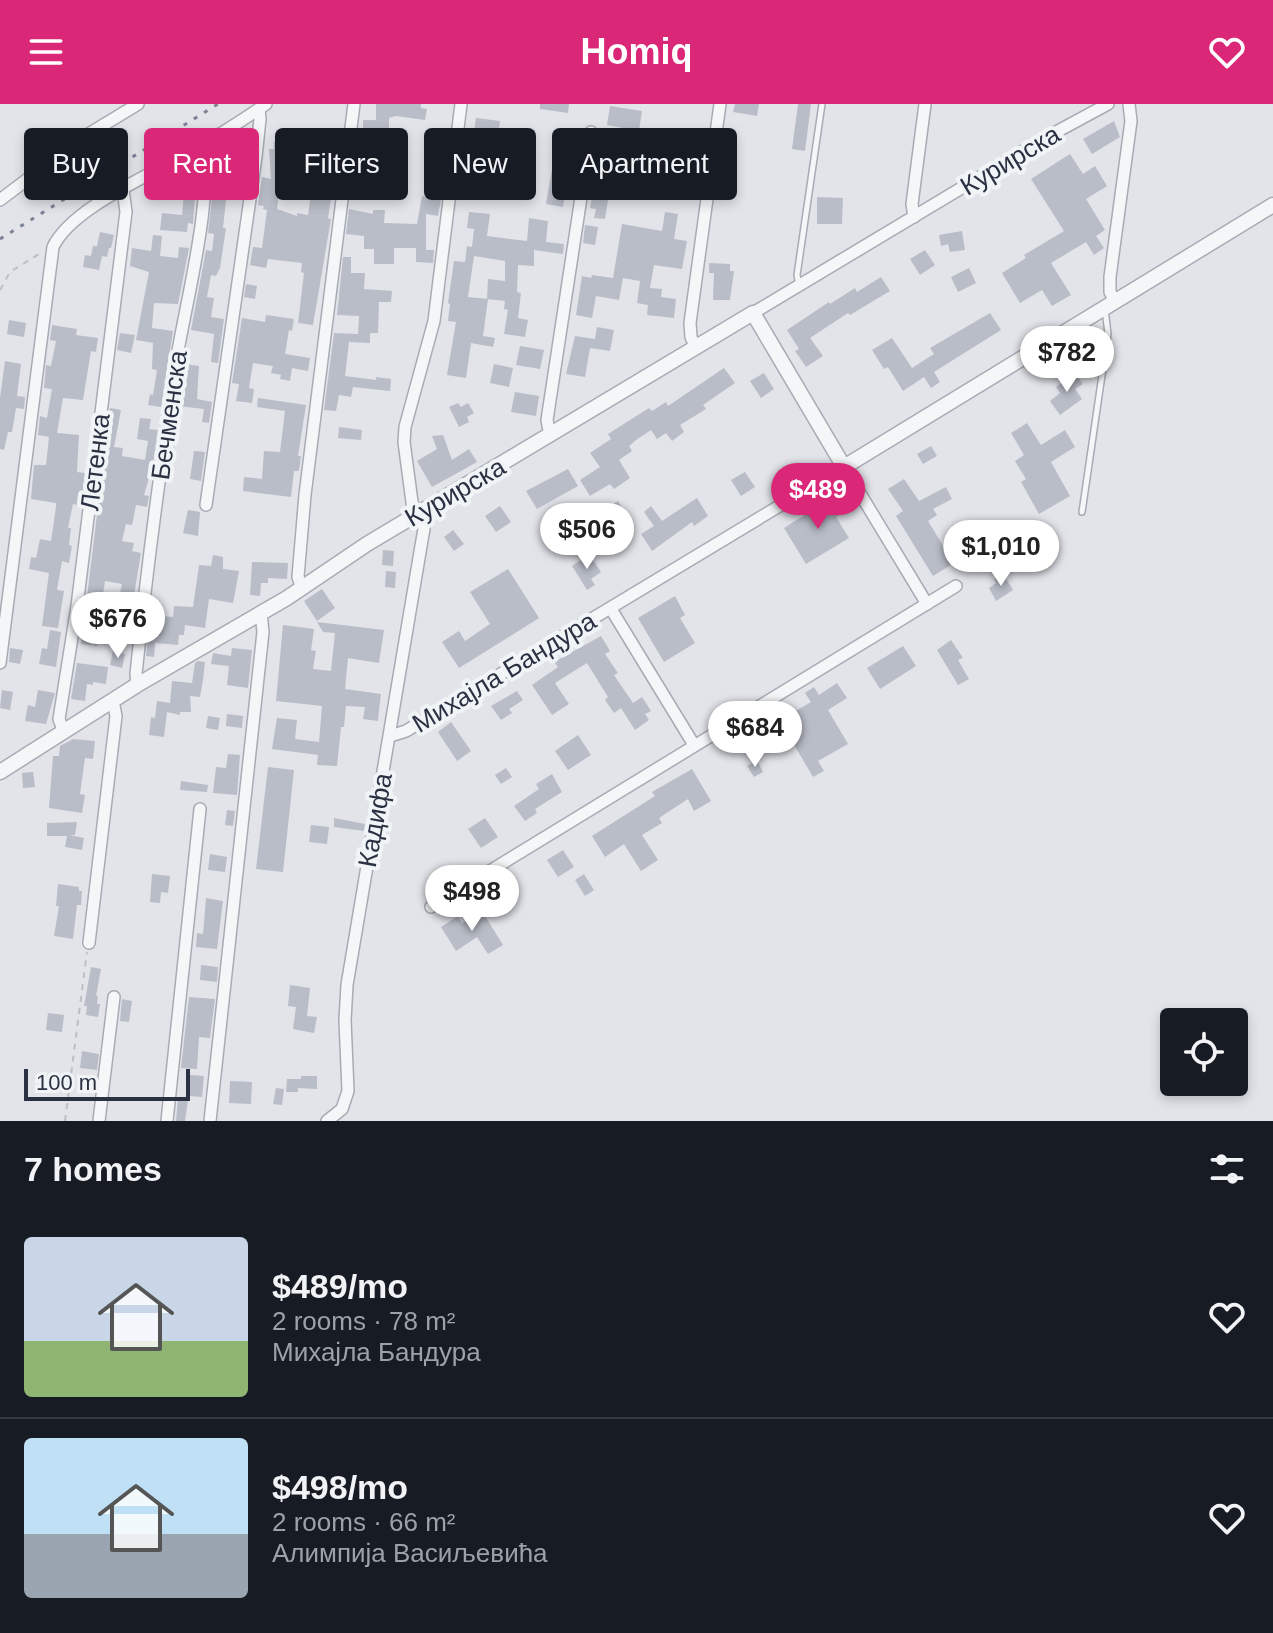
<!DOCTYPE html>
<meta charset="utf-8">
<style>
:root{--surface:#171b24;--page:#242831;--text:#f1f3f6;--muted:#9ea1a6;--line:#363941;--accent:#db2777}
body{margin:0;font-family:Helvetica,sans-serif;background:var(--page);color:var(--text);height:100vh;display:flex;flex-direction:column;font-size:30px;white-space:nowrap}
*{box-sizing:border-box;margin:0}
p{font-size:26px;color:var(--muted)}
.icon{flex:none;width:44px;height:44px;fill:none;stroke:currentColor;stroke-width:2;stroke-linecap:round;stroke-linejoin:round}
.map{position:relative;height:1017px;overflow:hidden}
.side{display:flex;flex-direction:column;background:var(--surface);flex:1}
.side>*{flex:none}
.top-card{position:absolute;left:24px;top:24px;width:800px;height:72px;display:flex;gap:16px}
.buttons{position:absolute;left:1160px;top:904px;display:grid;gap:16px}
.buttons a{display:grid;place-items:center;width:88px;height:88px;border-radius:8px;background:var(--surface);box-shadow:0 4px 12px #0003;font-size:40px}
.scale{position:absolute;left:24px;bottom:20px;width:166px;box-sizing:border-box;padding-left:8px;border:4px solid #2a3142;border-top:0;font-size:22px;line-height:28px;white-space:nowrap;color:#2a3142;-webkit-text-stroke:6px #f1f4f7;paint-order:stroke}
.price{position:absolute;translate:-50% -68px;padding:0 18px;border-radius:28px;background:#fff;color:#222;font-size:26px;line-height:52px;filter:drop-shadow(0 2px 4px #0008)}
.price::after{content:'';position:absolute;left:50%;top:48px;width:24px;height:18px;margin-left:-12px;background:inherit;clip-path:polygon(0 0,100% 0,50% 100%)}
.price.on{background:var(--accent);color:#fff}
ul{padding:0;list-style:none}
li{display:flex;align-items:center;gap:24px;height:200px;padding:0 24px}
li+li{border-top:2px solid var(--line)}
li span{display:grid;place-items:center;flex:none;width:224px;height:160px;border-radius:8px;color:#555}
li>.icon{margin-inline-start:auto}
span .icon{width:96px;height:96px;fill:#fffc;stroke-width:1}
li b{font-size:34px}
h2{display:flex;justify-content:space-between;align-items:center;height:96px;padding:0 24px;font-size:34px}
.chip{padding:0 28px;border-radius:8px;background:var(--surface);box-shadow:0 4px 12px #0003;font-size:28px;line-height:72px}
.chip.on{background:var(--accent);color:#fff}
header{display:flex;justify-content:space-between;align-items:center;height:104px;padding:0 24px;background:var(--accent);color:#fff;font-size:36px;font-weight:700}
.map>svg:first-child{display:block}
</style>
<header><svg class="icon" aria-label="menu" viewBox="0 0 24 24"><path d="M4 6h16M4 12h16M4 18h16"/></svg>Homiq<svg class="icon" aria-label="heart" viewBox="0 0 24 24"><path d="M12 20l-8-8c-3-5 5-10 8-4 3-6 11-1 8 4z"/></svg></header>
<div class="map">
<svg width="1273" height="1017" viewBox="0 0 1273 1017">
<rect width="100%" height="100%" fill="#e2e4ea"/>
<!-- building -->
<g fill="#b9bdc7">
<polygon points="376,0 421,0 421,4 427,5 425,16 396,12 389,14 389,25 363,28 363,16 376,16"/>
<polygon points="540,0 569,0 568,9 540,5"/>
<polygon points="735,0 759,0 757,12 733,8"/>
<polygon points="798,0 811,0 805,47 792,45"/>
<polygon points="610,2 642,7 639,27 607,21"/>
<polygon points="476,14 500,17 497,41 520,44 518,61 482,56 483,49 478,48 481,29 474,28"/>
<polygon points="1114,17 1120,33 1092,50 1083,35"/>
<polygon points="104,31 111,42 98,50 91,38"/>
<polygon points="315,33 341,38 340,47 334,46 330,71 329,82 333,82 328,114 331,115 313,221 298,219 304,169 301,168 302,159 268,155 266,164 250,161 253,143 262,144 267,106 263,105 264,102 258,101 262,73 271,75 269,45 274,45 274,38 286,38 277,105 297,112 297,109 308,111 313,75 298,75 298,35 314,37"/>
<polygon points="623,44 656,50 654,62 621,57"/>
<polygon points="1070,50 1083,70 1095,62 1107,82 1086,95 1105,126 1096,132 1104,144 1094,151 1086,138 1051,159 1071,191 1052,202 1042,186 1020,199 1002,169 1026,154 1024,151 1064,127 1031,75"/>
<polygon points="230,57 247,58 245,67 242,66 241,83 228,82"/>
<polygon points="552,65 569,68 563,103 546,100"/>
<polygon points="185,79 196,80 193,120 188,119 187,128 160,126 162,109 182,111"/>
<polygon points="213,85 227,86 223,124 226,124 220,164 216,172 211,171 207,193 214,194 211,213 224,215 218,259 211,258 214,230 191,226 206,146 212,147 214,130 208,129"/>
<polygon points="422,92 441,95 438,112 426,110 426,146 434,146 433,159 416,158 416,144 394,144 394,160 374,160 374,145 364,145 364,132 346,130 349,105 373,110 373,106 385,106 384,119 417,120"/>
<polygon points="817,93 843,94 842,120 817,120"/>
<polygon points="592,94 608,96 605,115 594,114 596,105 590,104"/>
<polygon points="469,108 490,110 487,132 527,137 529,114 548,117 546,138 564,140 563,150 534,146 534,162 518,161 517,188 521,189 518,214 528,216 525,233 504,230 508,206 504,205 505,197 487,195 488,175 505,177 505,157 474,152 468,193 488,195 483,232 495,234 493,243 471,239 466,274 447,271 456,218 448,217 450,200 448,199 454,157 465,158 467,142 472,143 474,125 467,124"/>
<polygon points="665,108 678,110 674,135 687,137 682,165 654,161 650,184 662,185 661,193 676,195 674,214 647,211 648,201 637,199 640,177 623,174 619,196 596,192 592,214 576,211 582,172 591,174 592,171 613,174 622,120 662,127"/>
<polygon points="585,121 598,123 595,141 583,139"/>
<polygon points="962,127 965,146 950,148 948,140 941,142 939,131"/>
<polygon points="100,128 114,131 111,144 109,144 107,153 102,152 99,166 83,163 85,151 91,152 93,142 97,142"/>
<polygon points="153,131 162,132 160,152 178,154 179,143 189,144 178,200 154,199 152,224 173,227 161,303 148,301 150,290 153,291 157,266 152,265 153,239 136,236 149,168 130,162 132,144 151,147"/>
<polygon points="925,146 935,161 920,171 910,155"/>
<polygon points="343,153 351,153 351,169 365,169 364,185 392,187 391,198 379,198 378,229 370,229 370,239 349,238 345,272 376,276 376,273 391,275 390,287 353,283 351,293 339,291 336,307 324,306 334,229 358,230 359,212 337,211"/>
<polygon points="709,159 730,160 730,167 734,167 730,196 713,196 714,169 709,169"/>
<polygon points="969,164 976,179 958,188 951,173"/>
<polygon points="881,173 890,187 850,211 848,209 810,234 823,252 806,263 795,247 799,245 787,226 829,198 830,200 855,184 857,188"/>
<polygon points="246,180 257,182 255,195 244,193"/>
<polygon points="990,209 1001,226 934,268 940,278 931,284 924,273 903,287 888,263 884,265 872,246 892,234 912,264 934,250 930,244"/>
<polygon points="266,211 294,215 292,227 289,226 285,250 310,254 308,267 292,264 290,277 280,275 281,271 271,269 273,262 253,259 249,284 254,285 252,299 236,297 239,280 232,279 242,214 265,218"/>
<polygon points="9,216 26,219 24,233 7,230"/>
<polygon points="52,221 77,225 76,231 98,234 96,248 91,247 83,296 63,294 57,329 79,331 77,368 85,369 81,402 73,400 68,424 71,424 69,441 72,442 69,459 62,457 57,486 64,487 58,524 42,522 49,469 29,465 31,453 36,454 40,435 51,437 56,403 56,399 31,395 34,361 46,361 49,333 38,331 40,312 47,314 52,285 44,284 46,261 51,262 56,237 50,236"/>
<polygon points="597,223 614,226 610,247 590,244 585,273 566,270 575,232 595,235"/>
<polygon points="120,229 135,231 131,249 117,246"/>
<polygon points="520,242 544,246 540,265 516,261"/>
<polygon points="5,257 21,260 17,292 25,293 24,305 16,304 12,328 8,328 4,346 0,345 0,294"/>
<polygon points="185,260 199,262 197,295 212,298 209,319 202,318 204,305 178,302"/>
<polygon points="494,260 513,264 509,283 490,279"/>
<polygon points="724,264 735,279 703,301 706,305 680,321 684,328 672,337 666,329 657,335 651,326 636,336 629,342 632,347 619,356 630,374 614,385 610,380 590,392 580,376 600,363 590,349 611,335 608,330 649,304 652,307 666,298 668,302"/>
<polygon points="764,269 774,285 761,294 750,277"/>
<polygon points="1075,269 1083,280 1075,285 1082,295 1060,311 1050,297 1060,289 1056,283"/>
<polygon points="515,288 539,292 536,312 511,308"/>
<polygon points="258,294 306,301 298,352 301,352 299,367 294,367 291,393 243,387 244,373 262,375 264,347 280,348 285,307 257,303"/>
<polygon points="458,299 461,303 468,299 474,309 467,313 469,318 459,323 449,303"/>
<polygon points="110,304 121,306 114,343 123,344 122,352 145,356 148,337 137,335 140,314 151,315 149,325 158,326 153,360 144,391 149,392 147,403 136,401 132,421 126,420 122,437 134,439 132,447 141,449 133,497 119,494 122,480 105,477 101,503 86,501"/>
<polygon points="1027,319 1041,341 1065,326 1075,343 1051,358 1070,392 1039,410 1021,378 1026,375 1015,357 1024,351 1011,329"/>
<polygon points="339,323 362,326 361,336 338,334"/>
<polygon points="443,331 452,356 469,345 477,358 432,383 417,357 437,345 432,332"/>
<polygon points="931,342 937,352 923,360 917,350"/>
<polygon points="194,347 205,348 201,377 190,375"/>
<polygon points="568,365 578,382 537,405 526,387"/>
<polygon points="745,368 755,383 741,392 731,376"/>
<polygon points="904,375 919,397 946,383 952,395 933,405 937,411 928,417 945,445 950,442 959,456 933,472 896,412 903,407 888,385"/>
<polygon points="835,392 844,408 836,413 849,434 806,460 784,424"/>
<polygon points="697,394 708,412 694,422 692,418 652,447 641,430 654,422 644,408 651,402 662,417"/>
<polygon points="618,397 624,407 606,419 599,409"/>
<polygon points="500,402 511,418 496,428 485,412"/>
<polygon points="188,406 200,408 198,432 183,429"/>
<polygon points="453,426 464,440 454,447 444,433"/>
<polygon points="383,446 394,447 393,462 382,461"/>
<polygon points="589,450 601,468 591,475 595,481 587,486 572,462"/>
<polygon points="213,451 223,453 223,465 239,467 233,499 209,495 205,524 185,521 184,531 179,531 178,541 155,539 154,553 146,552 149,527 158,528 160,512 173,513 174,502 193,503 199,461 211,462"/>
<polygon points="252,458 288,459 287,475 268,474 268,479 261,479 260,492 250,491"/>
<polygon points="508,465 539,514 459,564 442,538 459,527 465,537 490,520 470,488"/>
<polygon points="386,467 396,468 395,484 385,483"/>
<polygon points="1003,470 1013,486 996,497 989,484 996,479 994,475"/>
<polygon points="322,485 335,504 317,517 304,497"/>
<polygon points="675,492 685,511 680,514 695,539 664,558 638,514"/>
<polygon points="317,518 384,526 379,559 348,554 345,585 381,590 379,606 378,617 363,615 365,603 346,602 344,623 341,623 337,662 317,661 318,651 272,645 277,614 297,616 295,635 319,638 322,602 276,597 283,521 314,525 311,546 316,547 313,565 331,567 335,529 323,528"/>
<polygon points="50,526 61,528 56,563 39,560 42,544 47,545"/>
<polygon points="82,528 98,529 97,542 81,540"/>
<polygon points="601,532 610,547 605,550 618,569 614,571 633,599 642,593 651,607 645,610 649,616 635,626 621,604 614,609 605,596 608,593 587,559 555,579 569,600 552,611 532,581 558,563 554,558"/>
<polygon points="951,536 963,554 958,556 969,575 958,581 937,546"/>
<polygon points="903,542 916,562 880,585 867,564"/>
<polygon points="10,544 23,546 20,560 9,558"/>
<polygon points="232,544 252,546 248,584 227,581 229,562 211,560 213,549 231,552"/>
<polygon points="113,547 125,550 122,564 110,561"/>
<polygon points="198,557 205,558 203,576 200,593 190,592 191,608 180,608 180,611 167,608 164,633 149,631 151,613 155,614 157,597 170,599 172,577 192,579 195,559"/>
<polygon points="77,559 108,563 106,580 93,578 93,581 87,580 85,597 71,595"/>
<polygon points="837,579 847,594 828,606 848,640 818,657 824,667 813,673 789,632 765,647 754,629 778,614 774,606 781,602 787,612 811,598 805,589 814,583 819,591"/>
<polygon points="2,586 13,588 10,606 0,604"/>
<polygon points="38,586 55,589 46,620 25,617 28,601 35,603"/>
<polygon points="517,587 523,596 509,605 512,609 501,616 491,602"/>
<polygon points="227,610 243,612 242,624 226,622"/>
<polygon points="208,612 220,614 218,626 206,624"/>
<polygon points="451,618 471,647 457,657 438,628"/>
<polygon points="578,631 591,651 568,666 555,647"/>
<polygon points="73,635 95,637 93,655 85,654 80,690 85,691 82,709 49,704 53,652 59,652 60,642"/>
<polygon points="228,650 240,651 237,691 213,689 216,663 226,664"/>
<polygon points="757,656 763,668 754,673 747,662"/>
<polygon points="268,663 294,666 283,768 256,765"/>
<polygon points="506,664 512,673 501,680 495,671"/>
<polygon points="692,665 711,697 694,707 688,695 659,714 662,719 642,731 658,756 641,767 624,740 605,753 592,732 655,692 652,688"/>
<polygon points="33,668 35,683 23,684 22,669"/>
<polygon points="552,670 562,688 535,705 537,709 525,717 514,702 539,685 536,680"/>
<polygon points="181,677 208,681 207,688 180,686"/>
<polygon points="227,706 235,707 233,722 225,721"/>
<polygon points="334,714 365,720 364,727 334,723"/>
<polygon points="485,714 498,733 481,744 468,725"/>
<polygon points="77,718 75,731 69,731 84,734 82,746 65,743 67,732 47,732 47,719"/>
<polygon points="311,721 329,723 327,740 309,738"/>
<polygon points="563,746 574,763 558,773 547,756"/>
<polygon points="210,750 227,753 225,768 208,766"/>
<polygon points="152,770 170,772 168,789 161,788 160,799 150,798"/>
<polygon points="584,770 594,786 585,792 575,776"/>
<polygon points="58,780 79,783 79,787 82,787 81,801 77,801 73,835 54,832 59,802 56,802"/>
<polygon points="206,794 223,797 217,845 196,843 197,829 203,830"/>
<polygon points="482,807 503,841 488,850 477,833 456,847 441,823 458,812 462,819"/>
<polygon points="201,861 218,863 217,878 200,876"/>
<polygon points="91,863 101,865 96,892 98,892 97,900 100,900 98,913 86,911 87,902 84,902"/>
<polygon points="290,881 310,884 307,912 317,913 314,929 293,925 296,903 288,902"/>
<polygon points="189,893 215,895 210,934 199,933 197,965 181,964"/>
<polygon points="122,895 132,897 129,918 120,917"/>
<polygon points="48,909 64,911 62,928 46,926"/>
<polygon points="82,947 99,950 97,966 80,964"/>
<polygon points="190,971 204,972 202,993 189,992"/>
<polygon points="301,972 317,972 317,985 298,984 298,988 286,988 287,975 301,975"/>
<polygon points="230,977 252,978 251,1000 229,999"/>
<polygon points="276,984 284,985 282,1001 273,1000"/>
<polygon points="178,995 188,996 185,1017 176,1017"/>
</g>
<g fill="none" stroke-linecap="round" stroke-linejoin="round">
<!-- service casing -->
<g stroke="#a7abb4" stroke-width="8">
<g id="service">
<polyline points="799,181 797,171 822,0"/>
<polyline points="1082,408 1108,230 1105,205"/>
</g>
</g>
<!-- minor casing -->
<g stroke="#a7abb4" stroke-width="14">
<g id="minor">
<polyline points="0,96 82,34 138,0"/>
<polyline points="914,113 912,100 925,0"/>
<polyline points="1115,197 1110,188 1110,173 1131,17 1129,0"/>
<polyline points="753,209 1045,34 1108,0"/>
<polyline points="695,242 691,233 690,219 720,0"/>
<polyline points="550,332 547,316 591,28"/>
<polyline points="206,401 256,53 260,15 259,5"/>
<polyline points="414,413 404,338 405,323 434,217 461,0"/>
<polyline points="302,484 298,473 305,391 354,0"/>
<polyline points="611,505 694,641"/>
<path d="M0,559L53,143C71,105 146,73 183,52C211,36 239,19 266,0"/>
<path d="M137,581L136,570C147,464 161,358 177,253C184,206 217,82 200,42"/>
<polyline points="64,629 59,615 77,502 126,108 123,86"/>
<polyline points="390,632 406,627 844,363 927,500"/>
<polyline points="431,803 956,482"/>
<polyline points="89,839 116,612 113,597"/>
<polyline points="99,1017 114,893"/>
<polyline points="167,1017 200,705"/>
<polyline points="210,1017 263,528 261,509"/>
<polyline points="327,1017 342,1005 348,987 345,916 347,881 421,442 424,425 422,408"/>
</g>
</g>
<!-- tertiary casing -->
<g stroke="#a7abb4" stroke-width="17">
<polyline id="tertiary" points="0,668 137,581 287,494 367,440 753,209 844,363 1273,101"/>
</g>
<!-- path -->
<g stroke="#bcbfc5" stroke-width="2" stroke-dasharray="6 6" stroke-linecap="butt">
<polyline points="0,186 10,168 39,150"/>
<polyline points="65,1017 87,848"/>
</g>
<!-- service -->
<use href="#service" stroke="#f5f6f8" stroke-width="5"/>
<!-- minor -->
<use href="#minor" stroke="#f5f6f8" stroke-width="11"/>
<!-- tertiary -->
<use href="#tertiary" stroke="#f5f6f8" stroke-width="14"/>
<!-- rail -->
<polyline stroke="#7b8394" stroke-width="3" stroke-dasharray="4 8" stroke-linecap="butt" points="0,135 218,0"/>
</g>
<g text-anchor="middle" stroke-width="8" stroke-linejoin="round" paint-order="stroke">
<!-- street labels -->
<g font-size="26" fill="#2a3142" stroke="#f1f4f7">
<text transform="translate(1010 56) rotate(-31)" y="9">Курирска</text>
<text transform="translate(169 311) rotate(-82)" y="9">Бечменска</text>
<text transform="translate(95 358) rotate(-83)" y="9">Летенка</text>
<text transform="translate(455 388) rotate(-30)" y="9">Курирска</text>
<text transform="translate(504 568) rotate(-31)" y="9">Михајла Бандура</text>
<text transform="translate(375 716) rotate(-80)" y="9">Кадифа</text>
</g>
</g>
</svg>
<div class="buttons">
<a><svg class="icon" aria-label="locate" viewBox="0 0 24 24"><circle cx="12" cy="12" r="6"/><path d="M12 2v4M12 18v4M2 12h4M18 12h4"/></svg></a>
</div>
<div class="scale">100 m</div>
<b class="price" style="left:1067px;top:290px">$782</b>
<b class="price on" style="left:818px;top:427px">$489</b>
<b class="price" style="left:587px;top:467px">$506</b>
<b class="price" style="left:1001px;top:484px">$1,010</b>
<b class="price" style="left:118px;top:556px">$676</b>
<b class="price" style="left:755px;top:665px">$684</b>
<b class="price" style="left:472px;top:829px">$498</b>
<div class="top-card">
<a class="chip">Buy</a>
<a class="chip on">Rent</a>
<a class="chip">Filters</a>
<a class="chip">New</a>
<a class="chip">Apartment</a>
</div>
</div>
<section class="side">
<h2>7 homes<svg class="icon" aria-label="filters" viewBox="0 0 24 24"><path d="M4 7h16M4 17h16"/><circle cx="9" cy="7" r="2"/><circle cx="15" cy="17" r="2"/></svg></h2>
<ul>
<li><span style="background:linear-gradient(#c9d6e8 65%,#8fb573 0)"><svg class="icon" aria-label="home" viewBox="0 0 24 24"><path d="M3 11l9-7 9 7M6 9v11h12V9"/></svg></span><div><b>$489/mo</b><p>2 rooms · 78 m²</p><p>Михајла Бандура</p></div><svg class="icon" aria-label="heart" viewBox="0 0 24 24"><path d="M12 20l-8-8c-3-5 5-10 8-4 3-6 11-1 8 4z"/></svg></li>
<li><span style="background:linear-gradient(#bfe0f5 60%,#9aa5b1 0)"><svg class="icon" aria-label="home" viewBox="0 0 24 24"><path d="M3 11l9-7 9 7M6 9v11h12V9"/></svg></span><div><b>$498/mo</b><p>2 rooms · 66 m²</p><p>Алимпија Васиљевића</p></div><svg class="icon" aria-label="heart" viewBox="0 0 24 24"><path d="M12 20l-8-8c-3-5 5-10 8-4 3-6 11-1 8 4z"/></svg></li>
</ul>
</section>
